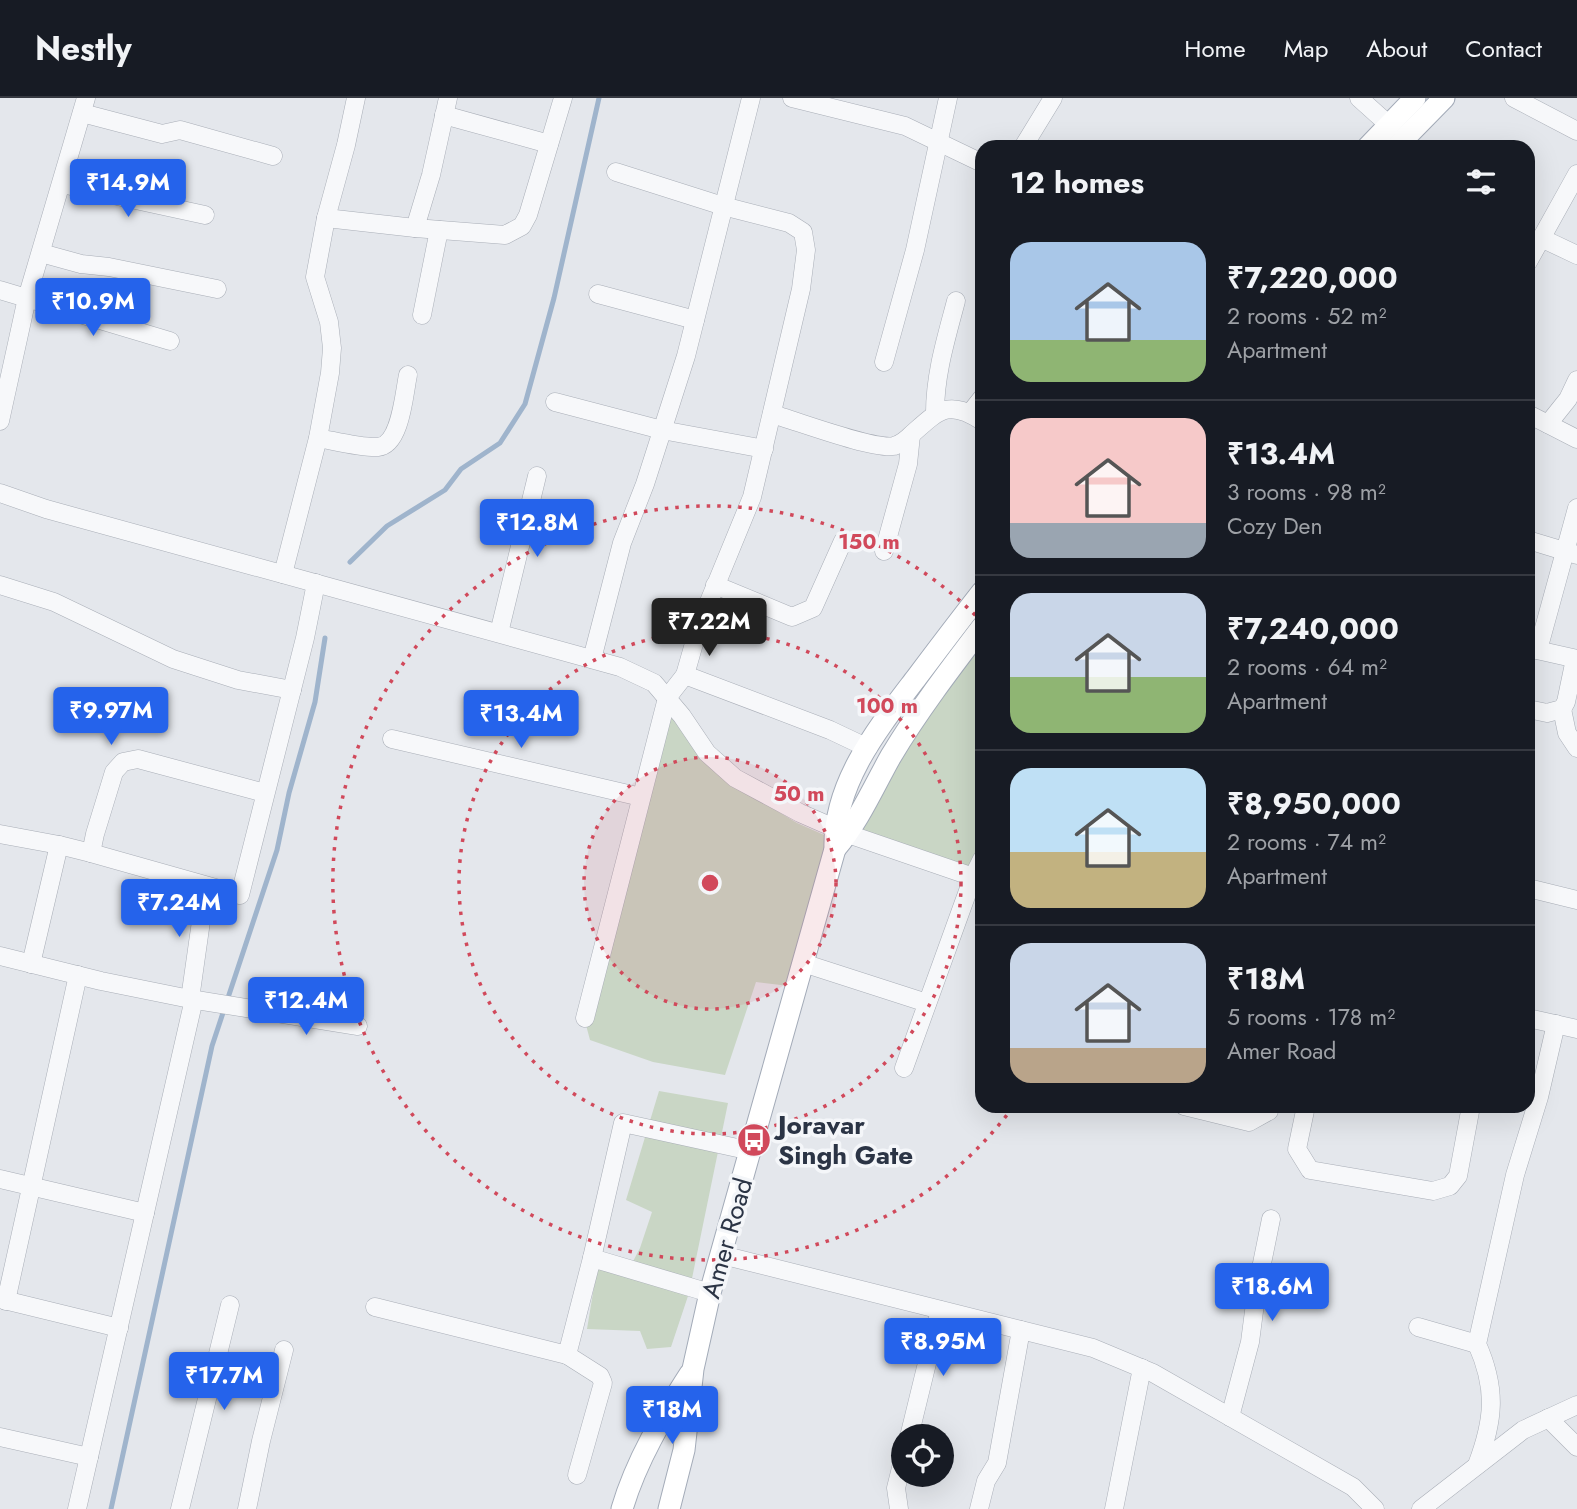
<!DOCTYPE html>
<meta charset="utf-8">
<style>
:root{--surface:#171b24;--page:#20242c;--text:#f1f3f6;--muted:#9ea1a6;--line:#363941;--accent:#2563eb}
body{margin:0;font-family:Jost,sans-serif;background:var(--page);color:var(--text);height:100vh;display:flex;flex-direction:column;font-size:26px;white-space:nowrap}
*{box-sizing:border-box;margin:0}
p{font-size:23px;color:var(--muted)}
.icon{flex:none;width:38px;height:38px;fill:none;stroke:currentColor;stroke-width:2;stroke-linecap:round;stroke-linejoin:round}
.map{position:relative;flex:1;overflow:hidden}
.panel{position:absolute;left:975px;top:42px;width:560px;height:973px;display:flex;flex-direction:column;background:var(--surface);border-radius:21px;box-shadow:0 7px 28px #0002}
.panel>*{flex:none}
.tools{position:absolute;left:891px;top:1326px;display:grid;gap:14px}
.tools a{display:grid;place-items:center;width:63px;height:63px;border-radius:50%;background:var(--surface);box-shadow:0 7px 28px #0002;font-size:35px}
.price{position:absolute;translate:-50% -60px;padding:0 16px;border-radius:7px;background:var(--accent);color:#fff;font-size:23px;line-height:46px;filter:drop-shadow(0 2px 4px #0008)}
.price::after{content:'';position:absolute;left:50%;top:42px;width:21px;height:16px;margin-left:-10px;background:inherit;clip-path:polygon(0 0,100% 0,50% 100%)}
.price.on{background:#222;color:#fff}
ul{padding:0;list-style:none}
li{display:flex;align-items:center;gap:21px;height:175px;padding:0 35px}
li+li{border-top:2px solid var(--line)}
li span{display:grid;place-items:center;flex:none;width:196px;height:140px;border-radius:21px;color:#555}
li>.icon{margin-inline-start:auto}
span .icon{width:84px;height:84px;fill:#fffc;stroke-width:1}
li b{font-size:30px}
h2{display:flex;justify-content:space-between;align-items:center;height:84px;padding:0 35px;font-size:30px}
header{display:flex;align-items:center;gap:42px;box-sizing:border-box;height:98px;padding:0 35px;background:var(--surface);border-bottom:2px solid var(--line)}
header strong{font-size:33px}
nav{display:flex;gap:38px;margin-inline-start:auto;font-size:24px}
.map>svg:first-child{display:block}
</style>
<header>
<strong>Nestly</strong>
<nav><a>Home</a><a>Map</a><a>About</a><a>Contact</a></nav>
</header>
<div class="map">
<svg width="1577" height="1411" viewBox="0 0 1577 1411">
<rect width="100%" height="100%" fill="#e4e7ec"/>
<!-- green -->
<g fill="#c9d6c5">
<polygon points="982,538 982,751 971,773 861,734 877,695"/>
<polygon points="670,614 751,697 797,725 831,740 789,888 756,884 725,977 653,964 590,942 586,927"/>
<polygon points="659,993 728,1005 689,1195 671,1249 647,1251 640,1233 587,1231 598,1165 628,1173 640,1150 652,1114 626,1102"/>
</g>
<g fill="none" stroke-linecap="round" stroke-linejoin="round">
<!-- stream -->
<g stroke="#9fb4cc" stroke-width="5">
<polyline points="350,464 387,428 445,392 461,371 500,345 525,306 554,200 599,0"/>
<polyline points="111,1411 212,948 277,752 289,695 315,604 325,540"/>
</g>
<!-- minor casing -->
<g stroke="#a9aeb7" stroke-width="19">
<g id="minor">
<polyline points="356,0 346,47 326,120 415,130"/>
<polyline points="448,0 431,77 415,130 505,137 522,128 528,117 563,0"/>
<polyline points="792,0 905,28 982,65"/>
<polyline points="1359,0 1389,27"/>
<polyline points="1514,0 1577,33"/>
<polyline points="82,15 162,36 180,32 273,58"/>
<polyline points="444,17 549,46"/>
<polyline points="1023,49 1053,0"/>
<polyline points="62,86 205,117"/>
<polyline points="1541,140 1577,157"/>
<polyline points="41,155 81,166 109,169 217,191"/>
<polyline points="1528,164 1577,76"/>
<polyline points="0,192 170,243"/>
<polyline points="598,196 695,222"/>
<polyline points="422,217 439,132"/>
<polyline points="884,264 915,152 948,0"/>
<polyline points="555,304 662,332 764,351"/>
<path d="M935,315C935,276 946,241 956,203"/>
<polyline points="970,315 982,300"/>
<path d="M772,316C797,323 873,352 894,348C901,346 907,341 912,336C939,312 948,301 982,323"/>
<polyline points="1528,316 1577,341"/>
<polyline points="0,323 27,200 86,0"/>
<polyline points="1548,326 1568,301 1577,282"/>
<path d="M318,340C335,343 361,350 378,349C401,347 404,295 408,277"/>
<polyline points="0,395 46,411 620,569 654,585 682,618 707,655 735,680 800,715 848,736 982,782"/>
<polyline points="1528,442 1577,457"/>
<polyline points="884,453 908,366 911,337"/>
<polyline points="283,476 318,340 330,275 332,250 329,224 315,179 326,120"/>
<polyline points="0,487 54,504 173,561 238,582 292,592"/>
<polyline points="715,487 792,519 813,510 843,443"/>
<polyline points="499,535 537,378"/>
<polyline points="1528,550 1577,561"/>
<polyline points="1538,552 1577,410"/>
<polyline points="592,561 622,445 645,386 686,258 751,0"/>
<polyline points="685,577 830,632 868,650"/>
<polyline points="1528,611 1547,615 1562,611 1566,604 1575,561"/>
<polyline points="1562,611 1567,635 1577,650"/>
<polyline points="392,641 641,699"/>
<polyline points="0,736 59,747 91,755 95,736 114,674 123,664 138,661 265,695"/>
<polyline points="91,755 240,797 305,540 316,485"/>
<polyline points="1528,790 1577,802"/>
<polyline points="0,858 101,883 190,901 358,928"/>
<polyline points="803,865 927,905"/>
<polyline points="31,866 59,747"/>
<polyline points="190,901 206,788"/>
<polyline points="585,920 667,600 685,577 699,528 752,399 801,191 806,152 803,134 789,125 723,108 616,74"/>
<polyline points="1528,920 1577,931"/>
<polyline points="904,970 973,779 982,761"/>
<polyline points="1184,1008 1249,1024 1269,1013 1270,1008"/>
<polyline points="1306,1008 1297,1051 1310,1072 1433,1093 1450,1088 1458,1078 1471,1008"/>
<polyline points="0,1081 145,1115"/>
<polyline points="722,1157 1093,1250 1153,1275 1353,1389 1375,1411"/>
<polyline points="592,1160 623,1025 751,1053"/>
<polyline points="0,1201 119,1230"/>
<polyline points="6,1203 78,877"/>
<polyline points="375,1209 567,1257 592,1160 710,1195"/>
<polyline points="1418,1229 1477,1246"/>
<polyline points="567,1257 600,1278 603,1285 577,1377"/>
<polyline points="1230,1319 1250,1244 1257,1190 1271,1121"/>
<polyline points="1548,1320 1577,1349"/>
<polyline points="0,1339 89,1359"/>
<polyline points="909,1339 940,1212"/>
<path d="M1477,1367C1494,1322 1497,1291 1477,1246L1515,1077L1539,999L1556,926"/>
<polyline points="77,1411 194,901"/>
<polyline points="180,1411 230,1207"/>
<polyline points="247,1411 261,1343 284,1252"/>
<polyline points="899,1411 896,1390 903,1362"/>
<polyline points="979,1411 986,1383 997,1365 1021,1232"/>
<polyline points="1114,1411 1142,1270"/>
<polyline points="1421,1411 1523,1332 1577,1307"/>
</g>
</g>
<!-- major casing -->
<g stroke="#a3abb8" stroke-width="23">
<g id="major">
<polyline points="1368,49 1415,0"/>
<polyline points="1396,49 1444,0"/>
<path d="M835,751C859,723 873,690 891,658C918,613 950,571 982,529"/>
<path d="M622,1411C636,1363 663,1318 690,1276"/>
<path d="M669,1411L684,1352L693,1271L710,1195L835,751C833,685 879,629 917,579C938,551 960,522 982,494"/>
</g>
</g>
<!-- minor -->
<use href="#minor" stroke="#f7f8fa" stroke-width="18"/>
<!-- major -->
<use href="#major" stroke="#fff" stroke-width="21"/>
</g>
<!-- distance rings -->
<circle cx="710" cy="785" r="126" fill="#d1495b" fill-opacity=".12"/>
<g fill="none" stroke="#d1495b" stroke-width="3.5" stroke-dasharray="3.5 7">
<circle cx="710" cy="785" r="126"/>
<circle cx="710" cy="785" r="251"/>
<path d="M1013 1009A377 377 0 1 1 981 523"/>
</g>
<!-- icons -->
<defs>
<g id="bus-disc" transform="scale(1.75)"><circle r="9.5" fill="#d1495b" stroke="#f4f6f9"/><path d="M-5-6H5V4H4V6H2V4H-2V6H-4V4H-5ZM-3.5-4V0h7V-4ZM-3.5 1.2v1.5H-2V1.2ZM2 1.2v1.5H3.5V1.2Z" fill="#fff"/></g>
</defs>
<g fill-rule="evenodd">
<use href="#bus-disc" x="754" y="1042"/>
</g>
<g text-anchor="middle" stroke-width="7" stroke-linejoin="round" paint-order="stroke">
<!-- poi labels -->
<g font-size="26" font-weight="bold" fill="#2b3445" stroke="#f4f6f9" text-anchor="start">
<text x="778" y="1036">Joravar<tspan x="778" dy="30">Singh Gate</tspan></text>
</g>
<!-- street labels -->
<g font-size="26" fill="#2b3445" stroke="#f4f6f9">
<text transform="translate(727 1140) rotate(-74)" y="9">Amer Road</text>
</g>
</g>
<circle cx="710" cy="785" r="10" fill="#d1495b" stroke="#f4f6f9" stroke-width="3.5"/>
<g font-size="21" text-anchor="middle" font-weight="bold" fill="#d1495b" stroke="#f4f6f9" stroke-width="7" stroke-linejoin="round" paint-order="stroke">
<text x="869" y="451">150 m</text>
<text x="887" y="615">100 m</text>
<text x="799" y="703">50 m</text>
</g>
</svg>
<div class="tools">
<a><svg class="icon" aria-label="locate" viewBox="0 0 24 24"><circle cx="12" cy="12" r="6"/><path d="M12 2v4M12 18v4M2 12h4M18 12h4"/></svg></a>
</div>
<b class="price" style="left:128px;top:121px">₹14.9M</b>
<b class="price" style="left:93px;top:240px">₹10.9M</b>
<b class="price" style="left:537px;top:461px">₹12.8M</b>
<b class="price on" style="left:709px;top:560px">₹7.22M</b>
<b class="price" style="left:111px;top:649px">₹9.97M</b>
<b class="price" style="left:521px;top:652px">₹13.4M</b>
<b class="price" style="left:179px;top:841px">₹7.24M</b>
<b class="price" style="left:306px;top:939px">₹12.4M</b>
<b class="price" style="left:1272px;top:1225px">₹18.6M</b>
<b class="price" style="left:943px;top:1280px">₹8.95M</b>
<b class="price" style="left:224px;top:1314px">₹17.7M</b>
<b class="price" style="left:672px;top:1348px">₹18M</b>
<section class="panel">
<h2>12 homes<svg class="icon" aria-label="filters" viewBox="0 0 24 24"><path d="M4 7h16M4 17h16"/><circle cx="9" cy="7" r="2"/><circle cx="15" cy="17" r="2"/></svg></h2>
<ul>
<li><span style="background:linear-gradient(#a9c7e8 70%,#8fb573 0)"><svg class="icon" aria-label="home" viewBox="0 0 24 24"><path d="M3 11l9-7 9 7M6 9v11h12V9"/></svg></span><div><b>₹7,220,000</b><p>2 rooms · 52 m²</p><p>Apartment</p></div></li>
<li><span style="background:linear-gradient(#f6c9c9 75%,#9aa5b1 0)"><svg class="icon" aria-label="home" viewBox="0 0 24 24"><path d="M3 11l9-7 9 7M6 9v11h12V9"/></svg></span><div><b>₹13.4M</b><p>3 rooms · 98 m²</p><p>Cozy Den</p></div></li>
<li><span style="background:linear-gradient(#c9d6e8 60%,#8fb573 0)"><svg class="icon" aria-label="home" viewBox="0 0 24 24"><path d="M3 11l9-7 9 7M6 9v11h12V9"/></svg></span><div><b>₹7,240,000</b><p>2 rooms · 64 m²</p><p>Apartment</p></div></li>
<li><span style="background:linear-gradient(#bfe0f5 60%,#c2b280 0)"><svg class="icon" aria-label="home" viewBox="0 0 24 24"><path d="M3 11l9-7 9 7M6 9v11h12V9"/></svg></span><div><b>₹8,950,000</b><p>2 rooms · 74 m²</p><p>Apartment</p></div></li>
<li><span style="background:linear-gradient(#c9d6e8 75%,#b9a48a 0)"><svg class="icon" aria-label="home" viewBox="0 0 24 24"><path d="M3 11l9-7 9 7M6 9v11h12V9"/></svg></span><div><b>₹18M</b><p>5 rooms · 178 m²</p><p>Amer Road</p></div></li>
</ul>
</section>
</div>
